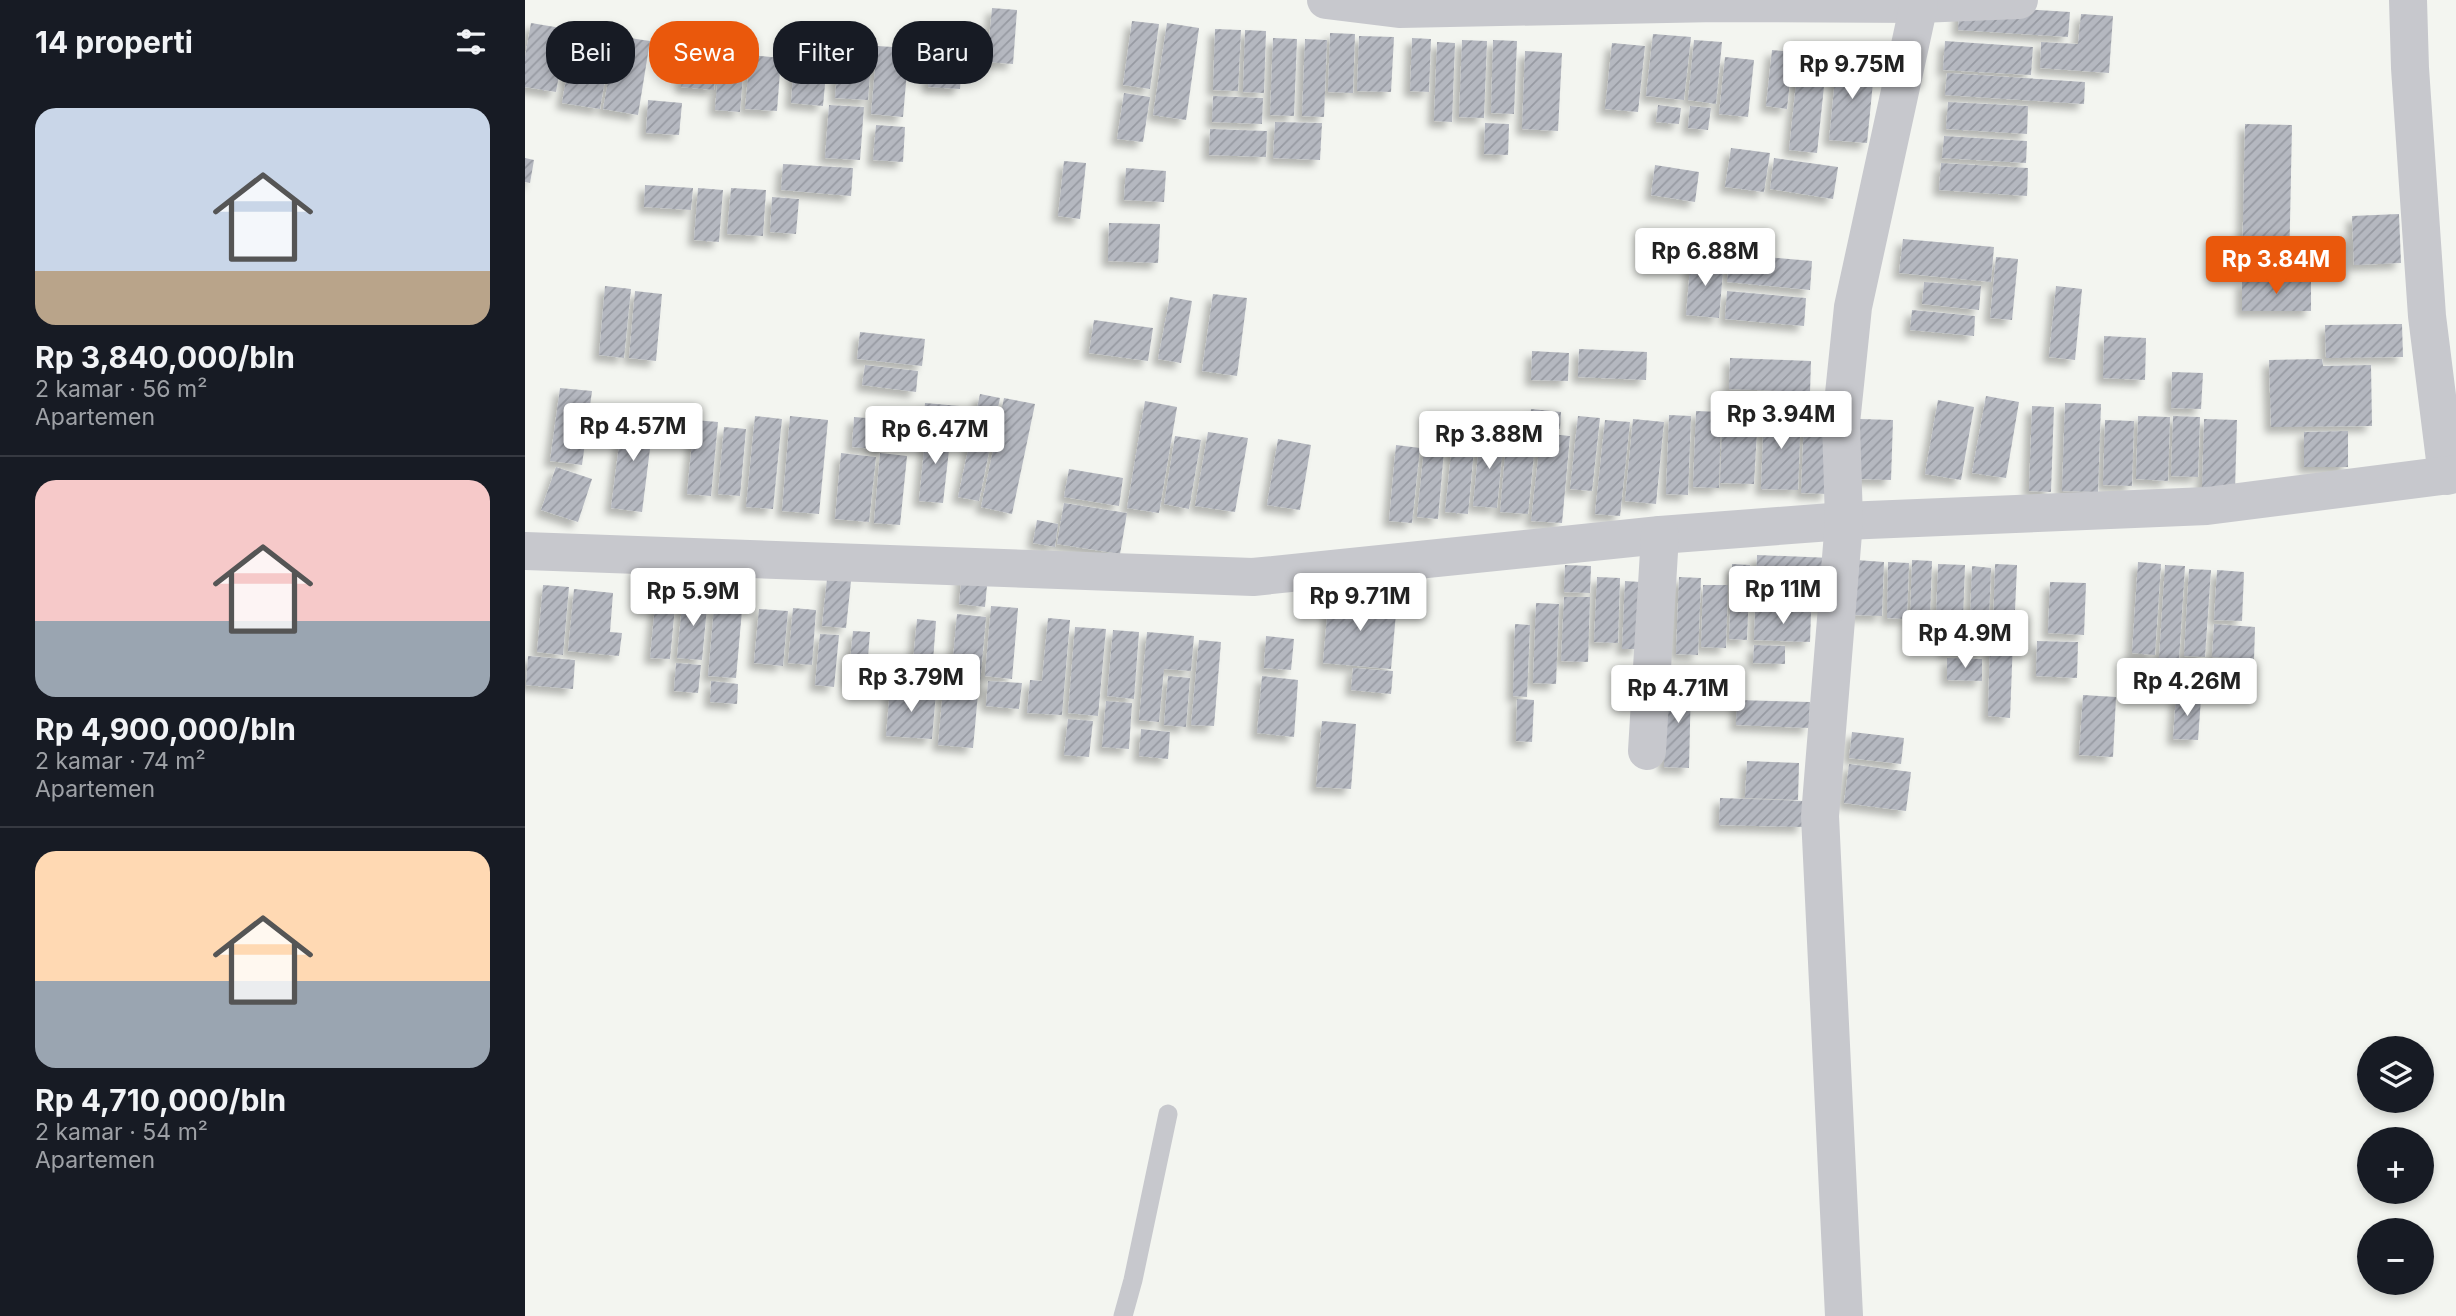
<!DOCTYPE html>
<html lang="id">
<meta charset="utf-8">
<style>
:root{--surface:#171b24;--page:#242831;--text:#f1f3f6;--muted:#9ea1a6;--line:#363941;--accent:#ea580c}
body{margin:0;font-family:Inter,sans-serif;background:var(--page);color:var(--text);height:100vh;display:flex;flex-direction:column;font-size:26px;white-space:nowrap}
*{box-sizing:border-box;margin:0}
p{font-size:23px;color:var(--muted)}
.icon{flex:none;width:38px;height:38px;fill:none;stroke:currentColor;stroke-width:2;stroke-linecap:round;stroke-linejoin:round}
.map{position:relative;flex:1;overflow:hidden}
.panel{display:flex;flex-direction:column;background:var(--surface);width:525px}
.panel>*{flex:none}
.top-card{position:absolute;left:21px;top:21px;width:665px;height:63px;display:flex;gap:14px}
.fabs{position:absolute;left:1832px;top:1036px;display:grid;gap:14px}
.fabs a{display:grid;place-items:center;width:77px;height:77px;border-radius:50%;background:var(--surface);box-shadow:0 4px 10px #0003;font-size:35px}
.price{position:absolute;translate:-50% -60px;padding:0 16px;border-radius:7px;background:#fff;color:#222;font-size:23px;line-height:46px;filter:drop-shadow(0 2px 4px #0008)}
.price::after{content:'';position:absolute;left:50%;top:42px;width:21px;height:16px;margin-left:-10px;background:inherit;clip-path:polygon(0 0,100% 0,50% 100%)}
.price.selected{background:var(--accent);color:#fff}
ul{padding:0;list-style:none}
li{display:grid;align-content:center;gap:14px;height:371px;padding:0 35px}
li+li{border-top:2px solid var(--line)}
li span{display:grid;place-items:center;height:217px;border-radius:21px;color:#555}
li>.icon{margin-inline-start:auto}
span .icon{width:126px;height:126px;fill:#fffc;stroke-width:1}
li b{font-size:30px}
h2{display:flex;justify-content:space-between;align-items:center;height:84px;padding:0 35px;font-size:30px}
.tag{padding:0 24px;border-radius:28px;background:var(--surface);box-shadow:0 4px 10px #0003;font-size:24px;line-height:63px}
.tag.selected{background:var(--accent);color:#fff}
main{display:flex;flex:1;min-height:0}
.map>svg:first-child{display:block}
</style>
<main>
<section class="panel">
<h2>14 properti<svg class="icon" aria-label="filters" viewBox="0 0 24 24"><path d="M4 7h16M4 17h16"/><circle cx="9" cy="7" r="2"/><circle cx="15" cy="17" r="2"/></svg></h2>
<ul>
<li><span style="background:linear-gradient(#c9d6e8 75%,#b9a48a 0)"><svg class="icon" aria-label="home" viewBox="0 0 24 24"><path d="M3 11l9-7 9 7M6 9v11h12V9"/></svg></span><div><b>Rp 3,840,000/bln</b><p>2 kamar · 56 m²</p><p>Apartemen</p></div></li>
<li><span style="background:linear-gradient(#f6c9c9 65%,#9aa5b1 0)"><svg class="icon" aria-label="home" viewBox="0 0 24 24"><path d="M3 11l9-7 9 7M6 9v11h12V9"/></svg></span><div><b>Rp 4,900,000/bln</b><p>2 kamar · 74 m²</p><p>Apartemen</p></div></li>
<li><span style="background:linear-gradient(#ffd9b3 60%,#9aa5b1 0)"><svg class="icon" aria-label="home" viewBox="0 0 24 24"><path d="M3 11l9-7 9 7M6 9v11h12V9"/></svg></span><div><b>Rp 4,710,000/bln</b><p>2 kamar · 54 m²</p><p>Apartemen</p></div></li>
</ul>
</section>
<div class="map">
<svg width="1931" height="1316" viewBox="0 0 1931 1316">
<defs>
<pattern id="building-hatch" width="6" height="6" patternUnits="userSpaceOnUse" patternTransform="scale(1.75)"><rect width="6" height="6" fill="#b5b8c0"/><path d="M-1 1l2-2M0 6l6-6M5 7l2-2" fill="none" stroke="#979aa2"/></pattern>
<filter id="shadow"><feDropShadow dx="-6" dy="6" stdDeviation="3.5" flood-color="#0004"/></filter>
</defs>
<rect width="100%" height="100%" fill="#f3f5f0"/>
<!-- building -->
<g fill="url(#building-hatch)" filter="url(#shadow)">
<polygon points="1435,5 1545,12 1543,37 1433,30"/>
<polygon points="467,8 492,10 488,64 462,62"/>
<polygon points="1556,14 1588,16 1584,73 1515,68 1516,42 1553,44"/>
<polygon points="607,21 634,24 625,89 598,85"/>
<polygon points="6,23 42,29 31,92 0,87 0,57"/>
<polygon points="642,23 674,28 661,120 628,115"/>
<polygon points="50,25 88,32 75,109 37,103"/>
<polygon points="161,29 194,31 189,90 156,87"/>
<polygon points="690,29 716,30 713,91 688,90"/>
<polygon points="720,30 741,31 739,93 718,92"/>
<polygon points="805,33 830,34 828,93 803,92"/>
<polygon points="1128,34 1166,37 1159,100 1121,96"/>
<polygon points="91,36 125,41 113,115 78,109"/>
<polygon points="834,36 869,37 866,92 832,91"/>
<polygon points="748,38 772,39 769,116 745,115"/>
<polygon points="887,38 906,39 904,92 885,91"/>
<polygon points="407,39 439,41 435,89 403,87"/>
<polygon points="780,39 802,40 799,117 777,116"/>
<polygon points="937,40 962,41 959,118 934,117"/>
<polygon points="968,40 992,41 989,114 966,113"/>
<polygon points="1169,40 1197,42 1191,104 1163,100"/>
<polygon points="1420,41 1508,47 1506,75 1418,70"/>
<polygon points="912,42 930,43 927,122 909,121"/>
<polygon points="1087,43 1120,46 1113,112 1080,109"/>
<polygon points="352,46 384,48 378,117 346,114"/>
<polygon points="314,47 347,49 343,100 310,98"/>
<polygon points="195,49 220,51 215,112 190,110"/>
<polygon points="270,49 303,52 298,106 266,103"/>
<polygon points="1247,50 1268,52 1262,109 1241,106"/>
<polygon points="1000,51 1037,53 1033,131 997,129"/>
<polygon points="225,55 256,58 252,111 220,109"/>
<polygon points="1274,55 1302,58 1292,153 1264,150"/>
<polygon points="1200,57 1229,60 1223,117 1194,114"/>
<polygon points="1312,59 1350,62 1342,143 1304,140"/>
<polygon points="1422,73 1560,82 1559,104 1420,95"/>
<polygon points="599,93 625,97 618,142 592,139"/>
<polygon points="688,96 738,98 737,124 687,122"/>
<polygon points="123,100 157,103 154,135 121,133"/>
<polygon points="1423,102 1503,106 1502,134 1421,129"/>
<polygon points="304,105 339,107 335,160 300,158"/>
<polygon points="1133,105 1156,108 1154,124 1131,122"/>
<polygon points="1165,106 1186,108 1183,130 1163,128"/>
<polygon points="750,122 797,123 795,160 748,158"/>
<polygon points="960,123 984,124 983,155 959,154"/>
<polygon points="1720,124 1767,125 1764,271 1717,270"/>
<polygon points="351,125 380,127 378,162 348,160"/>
<polygon points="685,129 742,131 741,157 684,155"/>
<polygon points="1419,136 1502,141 1501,163 1417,158"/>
<polygon points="1206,148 1245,153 1239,192 1200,187"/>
<polygon points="0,158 9,160 5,183 0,182"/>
<polygon points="1249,158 1313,167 1308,199 1245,189"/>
<polygon points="539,161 561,163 555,219 533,216"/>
<polygon points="1416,163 1503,168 1502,196 1414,190"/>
<polygon points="258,164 328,168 326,196 256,190"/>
<polygon points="1130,165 1174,172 1170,202 1126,195"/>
<polygon points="601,168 641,171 639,202 599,200"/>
<polygon points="120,185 168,188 166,210 119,207"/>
<polygon points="173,188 198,190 194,242 169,240"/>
<polygon points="206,188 241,190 238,236 202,234"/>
<polygon points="247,197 274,199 271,234 245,232"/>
<polygon points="1874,214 1876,263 1829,265 1827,216"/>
<polygon points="584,223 635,224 633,263 583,261"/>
<polygon points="1378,239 1469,247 1466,282 1374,273"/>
<polygon points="1205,254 1287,261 1285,290 1202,282"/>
<polygon points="1166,257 1199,260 1194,318 1161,315"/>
<polygon points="1471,257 1493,259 1487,320 1465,318"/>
<rect x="1717" y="281" width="69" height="30"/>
<polygon points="1399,282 1456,286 1454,310 1397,304"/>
<polygon points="80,286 106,289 99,358 74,355"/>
<polygon points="1531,286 1557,289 1550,360 1524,357"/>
<polygon points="110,291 137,294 131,361 104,358"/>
<polygon points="1202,291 1281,298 1279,326 1200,319"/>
<polygon points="688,294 722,298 712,376 677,371"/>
<polygon points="645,297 667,301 656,363 633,359"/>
<polygon points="1387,310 1450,316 1449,336 1385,330"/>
<polygon points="569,320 628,328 623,361 564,353"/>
<polygon points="1877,324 1878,357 1801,358 1800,325"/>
<polygon points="335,332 400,339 397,366 332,359"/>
<polygon points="1579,336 1621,338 1620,380 1578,378"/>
<polygon points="1054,349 1122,352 1121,380 1053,377"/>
<polygon points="1007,351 1044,353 1043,381 1006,380"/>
<polygon points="1205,358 1286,361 1285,392 1204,389"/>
<polygon points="1797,359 1798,366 1846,365 1847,426 1746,427 1744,360"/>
<polygon points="340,365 393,371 391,392 337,385"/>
<polygon points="1647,372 1678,373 1676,409 1646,408"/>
<polygon points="35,388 67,391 57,465 25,461"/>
<polygon points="455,394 475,398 454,501 433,497"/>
<polygon points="1461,396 1494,402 1481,478 1447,473"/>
<polygon points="479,398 510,404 487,514 456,507"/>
<polygon points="1413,400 1449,407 1436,480 1400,474"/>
<polygon points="620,401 652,407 634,513 602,508"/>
<polygon points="400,403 446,407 443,428 398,423"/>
<polygon points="1540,403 1576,404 1573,492 1537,491"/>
<polygon points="1507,406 1529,407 1526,492 1504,491"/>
<polygon points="1006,409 1036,412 1035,429 1004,426"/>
<polygon points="1171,411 1196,412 1194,488 1168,487"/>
<polygon points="1239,411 1276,413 1273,490 1236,489"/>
<polygon points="98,414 129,417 117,512 86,508"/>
<polygon points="1144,415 1166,416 1163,495 1141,494"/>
<polygon points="230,416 257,419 248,509 221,507"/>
<polygon points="265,416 303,420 294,514 257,511"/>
<polygon points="1053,416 1075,418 1067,491 1045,489"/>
<polygon points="1613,416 1645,417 1643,481 1611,479"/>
<polygon points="1648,416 1675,417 1673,477 1646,476"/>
<polygon points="329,417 365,420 361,450 327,447"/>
<polygon points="1108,419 1139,422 1131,504 1100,501"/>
<polygon points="1279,419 1305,420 1302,494 1276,493"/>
<polygon points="1335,419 1368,420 1366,480 1333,479"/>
<polygon points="1679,419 1712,420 1710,490 1677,489"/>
<polygon points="169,420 193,422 186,496 162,494"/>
<polygon points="1080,420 1105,422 1095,516 1070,514"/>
<polygon points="1580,420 1609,421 1607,486 1578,485"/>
<polygon points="199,427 221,429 215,496 193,494"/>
<polygon points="401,429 426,432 418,503 394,501"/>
<polygon points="1197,429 1232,431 1229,484 1195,483"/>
<polygon points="1823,431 1823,467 1779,467 1779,432"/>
<polygon points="683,432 723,438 710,512 670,506"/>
<polygon points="982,432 1011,435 1003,514 975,512"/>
<polygon points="1016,433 1045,436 1037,523 1006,521"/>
<polygon points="955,434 979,436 972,508 948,506"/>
<polygon points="650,436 676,440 664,509 639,504"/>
<polygon points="928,436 950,438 943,514 920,512"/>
<polygon points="753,439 786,445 775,510 742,505"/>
<polygon points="871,445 895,448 887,523 864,521"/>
<polygon points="899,449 919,451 913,519 892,517"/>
<polygon points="316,453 351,457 344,522 310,519"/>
<polygon points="355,453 382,456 375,525 349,523"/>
<polygon points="31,467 67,479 53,522 16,510"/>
<polygon points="544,469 598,478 594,506 539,497"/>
<polygon points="539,503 602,513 595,554 532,544"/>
<polygon points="512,520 533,524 530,547 508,543"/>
<polygon points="1232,555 1306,558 1305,607 1230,604"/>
<polygon points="1331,560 1359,562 1357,616 1329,615"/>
<polygon points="1387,560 1407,561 1405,620 1385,619"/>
<polygon points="1363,562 1384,563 1382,619 1362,618"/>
<polygon points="1613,562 1636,564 1630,655 1607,653"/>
<polygon points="1207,564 1225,565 1222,640 1204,639"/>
<polygon points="1413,564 1440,565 1438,621 1411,620"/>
<polygon points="1470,564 1492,565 1489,633 1468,633"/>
<polygon points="1040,565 1066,566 1065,593 1039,592"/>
<polygon points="1640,565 1660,566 1654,660 1634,659"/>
<polygon points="1447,566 1466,568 1464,620 1445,619"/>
<polygon points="1664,569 1686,570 1680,657 1659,656"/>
<polygon points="1692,570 1719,572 1717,621 1689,620"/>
<polygon points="437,572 463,574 460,607 434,604"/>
<polygon points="1072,577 1095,578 1093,643 1069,642"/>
<polygon points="1154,577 1176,578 1173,655 1151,654"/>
<polygon points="302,579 326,581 321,628 297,626"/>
<polygon points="1100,581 1115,582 1113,649 1097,649"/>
<polygon points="1525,582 1561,583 1559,635 1523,633"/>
<polygon points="18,585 44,587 38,655 12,652"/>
<polygon points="1178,585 1203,585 1201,648 1176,647"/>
<polygon points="49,589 88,593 85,632 97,633 94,656 43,651"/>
<polygon points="131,595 151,596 145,659 125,658"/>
<polygon points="158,595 183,597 177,660 152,658"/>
<polygon points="804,596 872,602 866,669 798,663"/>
<polygon points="1039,597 1065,597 1063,662 1036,661"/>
<polygon points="1011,603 1034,604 1031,684 1008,683"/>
<polygon points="466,606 493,608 487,679 460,676"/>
<polygon points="189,608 217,610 211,678 183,676"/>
<polygon points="268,608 291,610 287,665 263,663"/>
<polygon points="234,609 263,611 258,666 229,663"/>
<polygon points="1230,610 1286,612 1285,642 1229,640"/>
<polygon points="432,614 461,617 455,684 426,682"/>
<polygon points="523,618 545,620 537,715 502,713 505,680 517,681"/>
<polygon points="392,619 411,621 406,687 386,685"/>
<polygon points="1420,623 1458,624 1457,653 1419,652"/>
<polygon points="990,624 1005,625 1002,697 988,696"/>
<polygon points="1689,624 1730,627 1729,659 1687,657"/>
<polygon points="550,627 581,629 573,716 543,713"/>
<polygon points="588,630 614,632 609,699 582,696"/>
<polygon points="328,631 345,632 341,682 323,681"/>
<polygon points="622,632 669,636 666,671 639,669 634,722 614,720"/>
<polygon points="295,634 314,635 309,687 290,685"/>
<polygon points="741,636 769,639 766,670 739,668"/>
<polygon points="1465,639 1488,640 1485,718 1463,716"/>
<polygon points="674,640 696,642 689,726 666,725"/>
<polygon points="1512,641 1553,642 1552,678 1511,676"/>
<polygon points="1229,645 1260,646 1260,664 1228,663"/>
<polygon points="3,656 50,660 48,689 1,685"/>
<polygon points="1422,658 1457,659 1457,681 1422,680"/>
<polygon points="151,663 176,665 173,693 149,691"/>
<polygon points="828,668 868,671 866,694 826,690"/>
<polygon points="643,676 665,678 661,727 639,725"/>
<polygon points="737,676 773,680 769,737 732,733"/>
<polygon points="186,681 213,684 212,704 185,702"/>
<polygon points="463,681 497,683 494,709 461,706"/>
<polygon points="1142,681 1166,682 1164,768 1139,767"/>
<polygon points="365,689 411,693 407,739 361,736"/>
<polygon points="418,690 453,694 448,748 413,745"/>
<polygon points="1558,695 1591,697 1588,757 1554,755"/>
<polygon points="1651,696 1676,698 1673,740 1648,739"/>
<polygon points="992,699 1009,700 1007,742 991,741"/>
<polygon points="1212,700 1285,702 1284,728 1211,725"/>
<polygon points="581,701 607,703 604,749 577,747"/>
<polygon points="543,719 568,721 564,757 539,755"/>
<polygon points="797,721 831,724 826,789 791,787"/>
<polygon points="616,729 645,732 643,759 614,756"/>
<polygon points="1327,732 1379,738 1376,764 1324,758"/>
<polygon points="1222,761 1274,763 1273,800 1220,798"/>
<polygon points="1324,764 1386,772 1381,811 1319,803"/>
<polygon points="1195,798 1279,801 1278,827 1194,825"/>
</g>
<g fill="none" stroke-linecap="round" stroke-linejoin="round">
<!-- service -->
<polyline stroke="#c7c8cd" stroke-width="19" points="598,1316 608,1280 643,1114"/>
<!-- minor -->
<g stroke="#c7c8cd" stroke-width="38">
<polyline points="801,0 874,9 1193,3 1394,4 1494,0"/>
<polyline points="1883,0 1885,68 1902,316 1922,476"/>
<polyline points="0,551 728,577 1135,535 1319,521 1682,506 1931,474"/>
<polyline points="1122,751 1135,535"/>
<polyline points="1319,1316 1295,816 1319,521 1316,423 1328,307 1394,4"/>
</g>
</g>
</svg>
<div class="fabs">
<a><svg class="icon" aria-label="layers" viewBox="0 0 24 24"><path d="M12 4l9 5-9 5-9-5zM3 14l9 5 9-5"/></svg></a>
<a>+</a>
<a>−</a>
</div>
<b class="price" style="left:1327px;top:101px">Rp 9.75M</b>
<b class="price" style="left:1180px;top:288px">Rp 6.88M</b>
<b class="price selected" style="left:1751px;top:296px">Rp 3.84M</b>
<b class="price" style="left:1256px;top:451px">Rp 3.94M</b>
<b class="price" style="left:108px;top:463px">Rp 4.57M</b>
<b class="price" style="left:410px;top:466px">Rp 6.47M</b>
<b class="price" style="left:964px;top:471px">Rp 3.88M</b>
<b class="price" style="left:1258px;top:626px">Rp 11M</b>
<b class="price" style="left:168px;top:628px">Rp 5.9M</b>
<b class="price" style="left:835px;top:633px">Rp 9.71M</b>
<b class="price" style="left:1440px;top:670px">Rp 4.9M</b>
<b class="price" style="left:386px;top:714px">Rp 3.79M</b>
<b class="price" style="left:1662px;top:718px">Rp 4.26M</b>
<b class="price" style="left:1153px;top:725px">Rp 4.71M</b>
<div class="top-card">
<a class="tag">Beli</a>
<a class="tag selected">Sewa</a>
<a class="tag">Filter</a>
<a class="tag">Baru</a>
</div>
</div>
</main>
